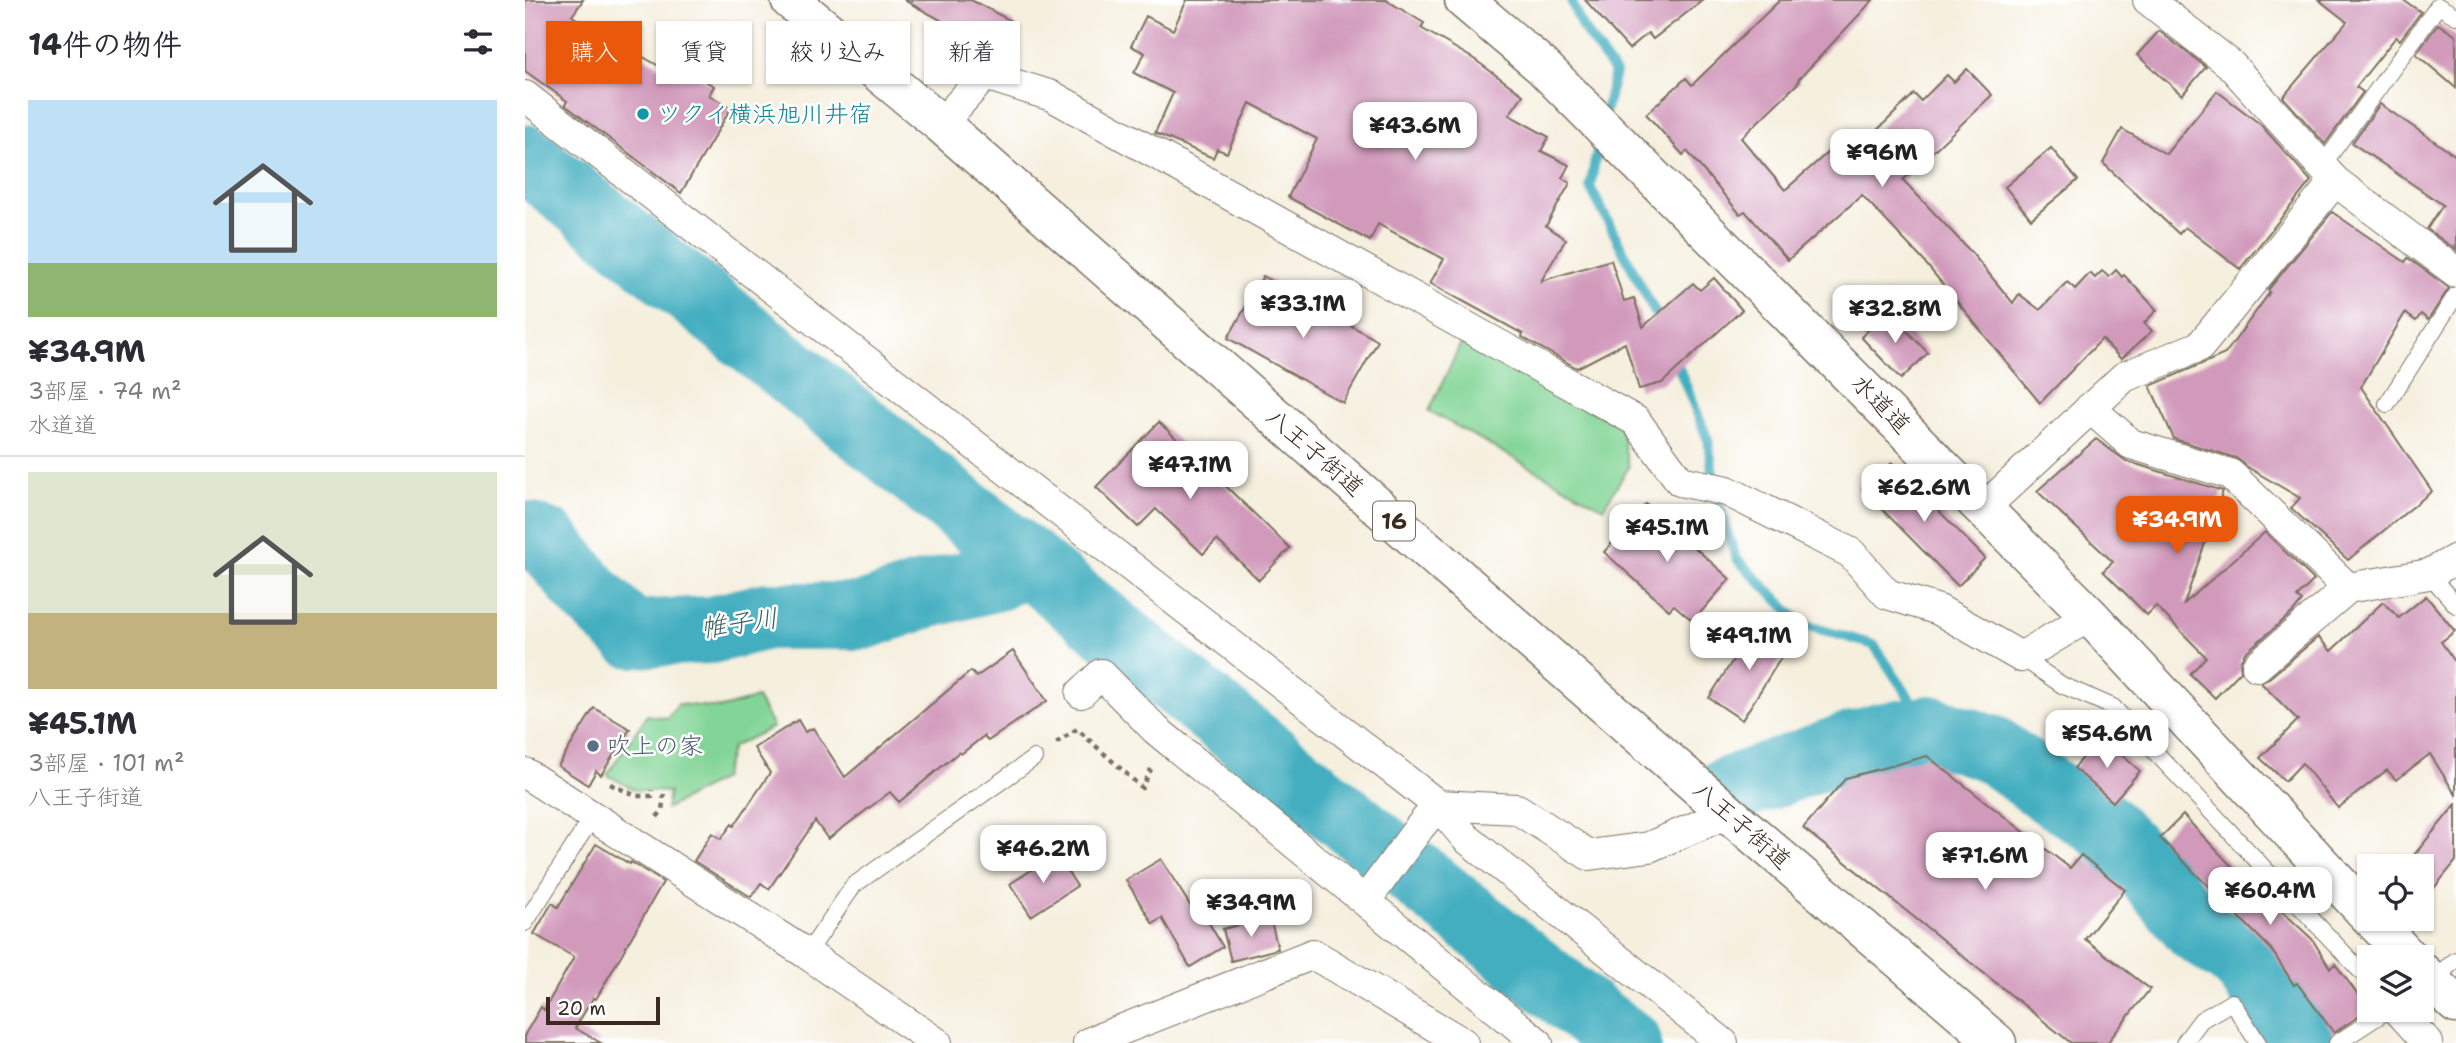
<!DOCTYPE html>
<html lang="ja">
<meta charset="utf-8">
<style>
:root{--surface:#fff;--page:#f7f7f7;--text:#2b2b33;--muted:#7c7c81;--line:#e1e1e2;--accent:#ea580c}
body{margin:0;font-family:"Shantell Sans","Klee One",sans-serif;background:var(--page);color:var(--text);height:100vh;display:flex;flex-direction:column;font-size:26px;white-space:nowrap}
*{box-sizing:border-box;margin:0}
p{font-size:23px;color:var(--muted)}
.icon{flex:none;width:38px;height:38px;fill:none;stroke:currentColor;stroke-width:2;stroke-linecap:round;stroke-linejoin:round}
.map{position:relative;flex:1;overflow:hidden}
.details{display:flex;flex-direction:column;background:var(--surface);width:525px}
.details>*{flex:none}
.guide{position:absolute;left:21px;top:21px;width:665px;height:63px;display:flex;gap:14px}
.controls{position:absolute;left:1832px;top:854px;display:grid;gap:14px}
.controls a{display:grid;place-items:center;width:77px;height:77px;border-radius:0px;background:var(--surface);box-shadow:0 2px 5px #0004;font-size:35px}
.scale{position:absolute;left:21px;bottom:18px;width:114px;box-sizing:border-box;padding-left:7px;border:4px solid #3b2a1e;border-top:0;font-size:19px;line-height:24px;white-space:nowrap;color:#3b2a1e;-webkit-text-stroke:5px #fff;paint-order:stroke}
.price{position:absolute;translate:-50% -60px;padding:0 16px;border-radius:14px;background:#fff;color:#222;font-size:23px;line-height:46px;filter:drop-shadow(0 2px 4px #0008)}
.price::after{content:'';position:absolute;left:50%;top:42px;width:21px;height:16px;margin-left:-10px;background:inherit;clip-path:polygon(0 0,100% 0,50% 100%)}
.price.current{background:var(--accent);color:#fff}
ul{padding:0;list-style:none}
li{display:grid;align-content:center;gap:14px;height:371px;padding:0 28px}
li+li{border-top:2px solid var(--line)}
li span{display:grid;place-items:center;height:217px;border-radius:0px;color:#555}
li>.icon{margin-inline-start:auto}
span .icon{width:126px;height:126px;fill:#fffc;stroke-width:1}
li b{font-size:30px}
h2{display:flex;justify-content:space-between;align-items:center;height:84px;padding:0 28px;font-size:30px}
.chip{padding:0 24px;border-radius:0px;background:var(--surface);box-shadow:0 2px 5px #0004;font-size:24px;line-height:63px}
.chip.current{background:var(--accent);color:#fff}
main{display:flex;flex:1;min-height:0}
.map>svg:first-child{display:block}
</style>
<main>
<section class="details">
<h2>14件の物件<svg class="icon" aria-label="filters" viewBox="0 0 24 24"><path d="M4 7h16M4 17h16"/><circle cx="9" cy="7" r="2"/><circle cx="15" cy="17" r="2"/></svg></h2>
<ul>
<li><span style="background:linear-gradient(#bfe0f5 75%,#8fb573 0)"><svg class="icon" aria-label="home" viewBox="0 0 24 24"><path d="M3 11l9-7 9 7M6 9v11h12V9"/></svg></span><div><b>¥34.9M</b><p>3部屋 · 74 m²</p><p>水道道</p></div></li>
<li><span style="background:linear-gradient(#dfe7d0 65%,#c2b280 0)"><svg class="icon" aria-label="home" viewBox="0 0 24 24"><path d="M3 11l9-7 9 7M6 9v11h12V9"/></svg></span><div><b>¥45.1M</b><p>3部屋 · 101 m²</p><p>八王子街道</p></div></li>
</ul>
</section>
<div class="map">
<svg width="1931" height="1043" viewBox="0 0 1931 1043">
<rect width="100%" height="100%" fill="#fff"/>
<filter id="ink" filterUnits="userSpaceOnUse"><feTurbulence type="fractalNoise" baseFrequency=".0143" numOctaves="2"/><feDisplacementMap in="SourceGraphic" scale="14" xChannelSelector="R" yChannelSelector="G"/><feConvolveMatrix kernelMatrix="1 2 1 2 8 2 1 2 1" color-interpolation-filters="sRGB"/></filter>
<filter id="wash" filterUnits="userSpaceOnUse"><feTurbulence type="fractalNoise" baseFrequency=".00686" numOctaves="4" result="noise"/><feDisplacementMap in="SourceGraphic" scale="28" xChannelSelector="R" yChannelSelector="G"/><feGaussianBlur stdDeviation="1.57" result="paint"/><feColorMatrix in="noise" values="0 0 0 0 0 0 0 0 0 0 0 0 0 0 0 0 0 1.4 0 .05"/><feComposite in="paint" operator="in"/></filter>
<g filter="url(#wash)">
<rect width="100%" height="100%" fill="#f5efde"/>
<!-- green -->
<g fill="#83d597" stroke="#5f805a" stroke-width="2">
<polygon points="936,343 1095,426 1104,467 1078,508 904,411"/>
<polygon points="232,698 248,727 207,747 197,779 141,809 144,792 110,790 82,775 122,715 142,718 153,704 197,708"/>
</g>
<g fill="none" stroke-linecap="round" stroke-linejoin="round">
<!-- stream -->
<g stroke="#42aec0" stroke-width="10">
<polyline points="1046,0 1057,27 1090,73 1079,116"/>
<polyline points="1075,135 1065,187 1138,328"/>
<polyline points="1149,356 1183,440 1192,499 1211,558 1277,624 1349,645 1405,729"/>
</g>
<!-- river -->
<g stroke="#42aec0" stroke-width="68">
<polyline points="0,158 1064,1014 1103,1043"/>
<polyline points="0,535 22,542 65,594 107,634 186,630 242,616 338,616 393,597 472,577 501,559"/>
<polyline points="1200,792 1316,749 1355,737 1405,729 1467,749 1529,794 1577,824 1621,869 1672,929 1717,960 1776,1043"/>
</g>
</g>
<g id="blocks">
<!-- building -->
<g fill="#d19abb">
<polygon points="0,0 58,0 47,16 153,77 158,68 189,86 184,95 206,108 156,193 40,105 42,101 0,71"/>
<polygon points="379,0 446,0 490,23 474,52"/>
<polygon points="662,0 861,0 899,23 896,28 949,59 998,95 984,115 1024,137 1016,151 1044,165 1037,178 1045,183 1021,226 1041,239 1016,281 1086,260 1099,301 1109,298 1118,327 1168,283 1175,290 1189,278 1217,310 1137,383 1114,389 1100,343 1052,368 997,337 998,334 905,283 919,259 853,224 845,241 763,197 792,139 725,103 702,153 692,149 688,158 630,133 648,93 609,73 620,53 606,46 621,16 648,30"/>
<polygon points="1060,0 1178,0 1128,39 1123,33 1104,49"/>
<polygon points="1255,0 1348,0 1273,80 1274,82 1216,138 1260,190 1318,139 1330,152 1389,94 1396,101 1422,75 1429,82 1442,69 1467,95 1378,180 1446,252 1488,303 1494,294 1515,310 1542,282 1550,289 1565,273 1570,278 1577,271 1584,277 1591,270 1597,277 1599,275 1632,310 1619,323 1627,331 1596,359 1577,339 1515,403 1397,259 1337,195 1263,260 1220,211 1215,214 1162,151 1158,155 1121,114 1161,78 1167,85"/>
<polygon points="1794,0 1878,0 1896,12 1875,40 1871,37 1831,87 1838,92 1800,144 1758,97 1822,22"/>
<polygon points="1913,24 1931,36 1931,88 1891,54"/>
<polygon points="1634,31 1681,67 1657,95 1612,55"/>
<polygon points="1692,91 1735,124 1786,181 1715,269 1660,227 1654,234 1578,163 1597,129 1641,154"/>
<polygon points="1855,104 1931,156 1931,250 1902,229 1918,205 1827,143"/>
<polygon points="1526,148 1553,180 1506,219 1480,187"/>
<polygon points="1807,212 1880,262 1883,258 1924,288 1903,320 1896,314 1891,321 1880,313 1836,387 1907,491 1823,560 1766,508 1775,498 1724,468 1711,458 1649,439 1625,386 1700,354 1745,292 1743,290"/>
<polygon points="738,276 853,341 818,403 703,338"/>
<polygon points="1363,311 1403,353 1376,379 1336,337"/>
<polygon points="634,422 765,548 734,580 692,540 678,554 631,509 613,527 571,487"/>
<polygon points="1571,439 1601,461 1698,491 1659,604 1740,532 1789,580 1772,597 1777,601 1768,612 1720,653 1715,661 1716,671 1690,698 1665,674 1681,657 1631,606 1622,615 1578,571 1588,562 1512,491"/>
<polygon points="1367,463 1460,558 1433,586 1337,489"/>
<polygon points="1121,504 1205,579 1168,621 1149,605 1144,610 1079,552"/>
<polygon points="1901,596 1930,631 1916,642 1931,663 1931,795 1905,754 1871,780 1862,770 1813,808 1777,763 1760,781 1735,758 1773,720 1736,683 1743,679 1793,637 1806,651 1858,602 1874,618"/>
<polygon points="1230,625 1264,645 1217,720 1184,698"/>
<polygon points="488,651 522,701 463,741 459,736 436,754 434,752 374,802 365,792 303,839 290,821 244,889 236,883 226,897 169,861 187,833 196,839 207,824 209,826 245,773 229,748 273,720 280,732 288,728 320,777 446,671 451,677"/>
<polygon points="69,708 105,729 76,775 71,771 63,785 33,766"/>
<polygon points="1576,737 1615,771 1588,802 1549,768"/>
<polygon points="1402,756 1545,868 1556,855 1600,890 1560,939 1625,989 1582,1043 1546,1043 1278,828 1321,778"/>
<polygon points="1931,804 1931,861 1897,903 1897,866 1880,866"/>
<polygon points="1658,815 1715,875 1716,873 1787,939 1805,968 1810,964 1843,1008 1834,1016 1809,1033 1772,983 1769,985 1746,949 1635,838"/>
<polygon points="71,844 105,864 106,862 138,882 71,999 68,998 50,1028 76,1043 0,1043 0,1034 16,1007 19,1010 49,957 9,934 27,903 33,907"/>
<polygon points="531,854 552,886 506,916 485,884"/>
<polygon points="636,859 668,910 674,906 698,947 665,967 637,918 628,924 601,880"/>
<polygon points="745,917 753,949 706,961 698,929"/>
</g>
</g>
</g>
<g filter="url(#ink)">
<use href="#blocks" fill-opacity="0" stroke="#7c6f61" stroke-width="2"/>
<g fill="none" stroke-linecap="round" stroke-linejoin="round">
<!-- lane casing -->
<g stroke="#7c6f61" stroke-width="18">
<g id="lane">
<polyline points="1797,166 1913,6 1931,16"/>
<polyline points="1862,404 1931,295"/>
<polyline points="1904,574 1931,605"/>
<polyline points="1496,657 1537,685 1588,707 1844,980"/>
<polyline points="0,923 68,816"/>
<polyline points="282,954 329,885 509,758"/>
<polyline points="1905,981 1931,960"/>
<polyline points="1659,1043 1676,1020 1707,1002 1733,1043"/>
<polyline points="1812,1043 1863,1010"/>
</g>
</g>
<!-- street casing -->
<g stroke="#7c6f61" stroke-width="32">
<g id="street">
<polyline points="0,96 913,805 941,838 1198,1043"/>
<polyline points="416,124 460,75 527,96 1111,421 1155,481 1202,491 1326,553 1362,594 1414,610 1496,657 1565,616"/>
<polyline points="1810,181 1931,272"/>
<polyline points="1565,408 1606,444 1705,474 1823,588"/>
<polyline points="1459,508 1599,377 1675,346 1810,181 1705,64 1623,0"/>
<polyline points="1732,666 1823,588 1904,574 1931,559"/>
<polyline points="556,693 576,674 631,730 1013,1043"/>
<polyline points="0,773 282,954 412,1043"/>
<polyline points="841,900 894,828 913,805 992,809 1064,855 1124,847 1203,813"/>
<polyline points="1873,1010 1903,1043"/>
<polyline points="563,1043 788,954 938,1043"/>
</g>
</g>
<!-- secondary casing -->
<g stroke="#7c6f61" stroke-width="41">
<g id="secondary">
<polyline points="939,0 1017,66 1565,616 1844,916"/>
<polyline points="1847,919 1883,957"/>
<polyline points="1897,972 1931,1004"/>
</g>
</g>
<!-- highway casing -->
<g stroke="#7c6f61" stroke-width="41">
<polyline id="highway" points="265,0 416,124 1203,813 1472,1043"/>
</g>
<!-- path -->
<g stroke="#7c6f61" stroke-width="4.5" stroke-dasharray="5 5" stroke-linecap="butt">
<polyline points="531,743 552,729 617,788 626,769"/>
<polyline points="85,784 111,796 127,796 127,790"/>
<polyline points="132,817 137,811 139,792"/>
</g>
<!-- lane -->
<use href="#lane" stroke="#fff" stroke-width="16"/>
<!-- street -->
<use href="#street" stroke="#fff" stroke-width="30"/>
<!-- secondary -->
<use href="#secondary" stroke="#fff" stroke-width="38"/>
<!-- highway -->
<use href="#highway" stroke="#fff" stroke-width="38"/>
</g>
</g>
<!-- markers -->
<circle fill="#0f9aa8" stroke="#fff" stroke-width="2.5" cx="118" cy="114" r="7"/>
<circle fill="#5c6f8a" stroke="#fff" stroke-width="2.5" cx="68" cy="746" r="7"/>
<g text-anchor="middle" stroke-width="5" stroke-linejoin="round" paint-order="stroke">
<!-- shield labels -->
<rect fill="#fff" stroke="#766a62" stroke-width="2" x="848" y="501.5" width="42" height="39" rx="5"/>
<g font-size="23" font-weight="bold" fill="#3b2a1e">
<text x="869" y="529">16</text>
</g>
<!-- culture labels -->
<g font-size="24" fill="#0d838f" stroke="#fff" text-anchor="start">
<text x="132" y="122">ツクイ横浜旭川井宿</text>
</g>
<!-- street labels -->
<g font-size="24" fill="#3b2a1e" stroke="#fff">
<text transform="translate(1356 404) rotate(45)" y="8">水道道</text>
<text transform="translate(790 452) rotate(41)" y="8">八王子街道</text>
<text transform="translate(1217 825) rotate(41)" y="8">八王子街道</text>
</g>
<!-- service labels -->
<g font-size="24" fill="#4e5e75" stroke="#fff" text-anchor="start">
<text x="82" y="754">吹上の家</text>
</g>
<!-- water labels -->
<g font-size="26" font-style="italic" fill="#3e5f5f" stroke="#fff">
<text transform="translate(214 623) rotate(-8)" y="9">帷子川</text>
</g>
</g>
</svg>
<div class="controls">
<a><svg class="icon" aria-label="locate" viewBox="0 0 24 24"><circle cx="12" cy="12" r="6"/><path d="M12 2v4M12 18v4M2 12h4M18 12h4"/></svg></a>
<a><svg class="icon" aria-label="layers" viewBox="0 0 24 24"><path d="M12 4l9 5-9 5-9-5zM3 14l9 5 9-5"/></svg></a>
</div>
<div class="scale">20 m</div>
<b class="price" style="left:890px;top:162px">¥43.6M</b>
<b class="price" style="left:1357px;top:189px">¥96M</b>
<b class="price" style="left:778px;top:340px">¥33.1M</b>
<b class="price" style="left:1370px;top:345px">¥32.8M</b>
<b class="price" style="left:665px;top:501px">¥47.1M</b>
<b class="price" style="left:1399px;top:524px">¥62.6M</b>
<b class="price current" style="left:1652px;top:556px">¥34.9M</b>
<b class="price" style="left:1142px;top:564px">¥45.1M</b>
<b class="price" style="left:1224px;top:672px">¥49.1M</b>
<b class="price" style="left:1582px;top:770px">¥54.6M</b>
<b class="price" style="left:518px;top:885px">¥46.2M</b>
<b class="price" style="left:1460px;top:892px">¥71.6M</b>
<b class="price" style="left:1745px;top:927px">¥60.4M</b>
<b class="price" style="left:726px;top:939px">¥34.9M</b>
<div class="guide">
<a class="chip current">購入</a>
<a class="chip">賃貸</a>
<a class="chip">絞り込み</a>
<a class="chip">新着</a>
</div>
</div>
</main>
